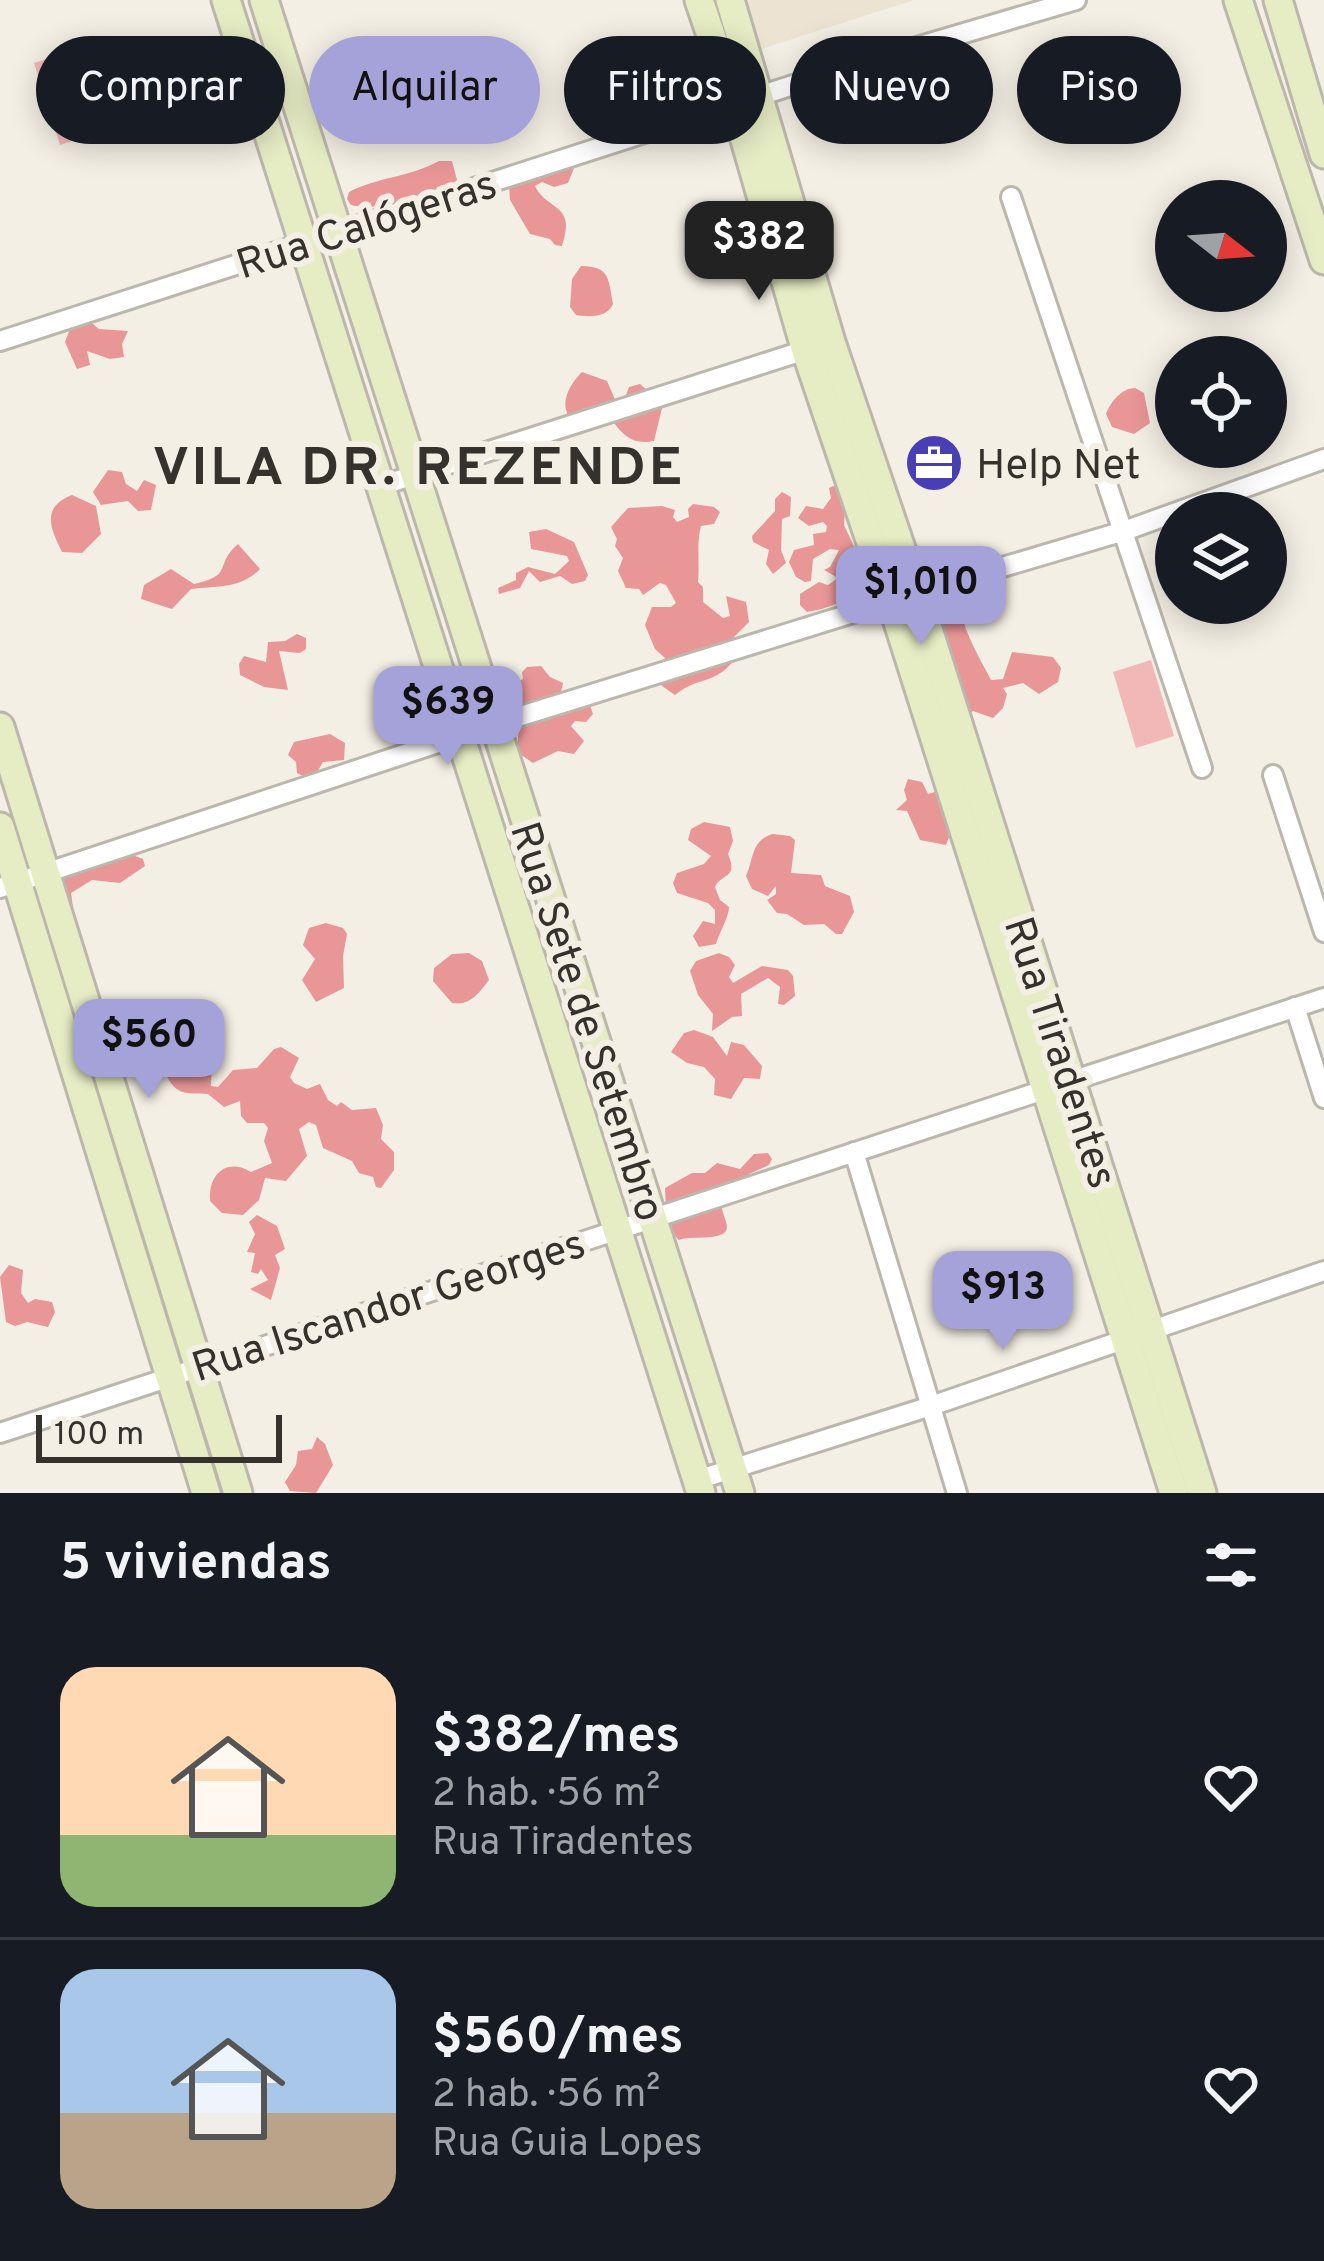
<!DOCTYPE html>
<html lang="es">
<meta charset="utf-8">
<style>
:root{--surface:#171b24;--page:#20242c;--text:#f1f3f6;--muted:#9ea1a6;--line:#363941;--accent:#a5a2d9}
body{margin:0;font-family:Overpass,sans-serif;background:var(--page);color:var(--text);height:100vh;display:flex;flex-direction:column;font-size:45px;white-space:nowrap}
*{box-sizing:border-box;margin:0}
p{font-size:39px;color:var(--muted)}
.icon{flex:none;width:66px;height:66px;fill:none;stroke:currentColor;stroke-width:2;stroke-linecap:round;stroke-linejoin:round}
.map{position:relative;height:1493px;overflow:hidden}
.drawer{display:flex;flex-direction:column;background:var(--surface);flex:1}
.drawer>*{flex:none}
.top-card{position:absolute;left:36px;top:36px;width:1254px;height:108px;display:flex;gap:24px}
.needle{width:78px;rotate:107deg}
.buttons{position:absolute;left:1155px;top:180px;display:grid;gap:24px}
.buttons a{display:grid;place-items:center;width:132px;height:132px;border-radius:50%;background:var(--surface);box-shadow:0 6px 30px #0003;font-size:60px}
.scale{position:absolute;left:36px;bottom:30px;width:246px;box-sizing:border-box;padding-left:12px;border:6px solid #35322e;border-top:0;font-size:33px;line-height:42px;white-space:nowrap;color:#35322e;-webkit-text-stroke:9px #f4efe4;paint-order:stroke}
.price{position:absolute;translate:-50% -102px;padding:0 27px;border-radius:24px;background:var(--accent);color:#111;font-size:39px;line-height:78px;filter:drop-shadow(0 3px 6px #0008)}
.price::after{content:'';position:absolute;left:50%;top:72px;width:36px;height:27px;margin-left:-18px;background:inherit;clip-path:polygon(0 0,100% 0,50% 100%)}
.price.on{background:#222;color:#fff}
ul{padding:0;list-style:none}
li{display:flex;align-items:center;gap:36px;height:300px;padding:0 60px}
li+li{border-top:3px solid var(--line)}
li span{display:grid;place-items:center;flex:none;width:336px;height:240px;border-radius:36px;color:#555}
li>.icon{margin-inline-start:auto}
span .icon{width:144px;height:144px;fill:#fffc;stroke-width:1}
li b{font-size:51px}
h2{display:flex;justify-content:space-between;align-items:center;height:144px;padding:0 60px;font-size:51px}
.pill{padding:0 42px;border-radius:54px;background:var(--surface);box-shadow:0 6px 30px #0003;font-size:42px;line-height:108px}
.pill.on{background:var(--accent);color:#111}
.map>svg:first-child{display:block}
</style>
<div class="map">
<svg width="1324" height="1493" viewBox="0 0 1324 1493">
<rect width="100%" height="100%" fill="#f4efe4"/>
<!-- built -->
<polygon fill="#ece3d2" points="743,0 914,0 758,50"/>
<!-- green -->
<g fill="#f2b8b7">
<polygon points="78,49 104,131 60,145 34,63"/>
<polygon points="1151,660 1174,736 1136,748 1113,672"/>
</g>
<!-- forest -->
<g fill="#e99697">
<path d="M439,161H452L457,180L453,186L432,191L428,198L365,208L351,205L347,199L349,192C378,177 410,177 439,161Z"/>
<path d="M571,161L574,168L568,183L554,187L542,182L535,186C547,211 577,203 562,246L555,245L550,239L530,234L510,200L509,186Z"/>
<path d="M581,266C610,267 608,277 613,304C607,318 589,317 576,315L570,307L572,279Z"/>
<polygon points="88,320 99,329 128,331 122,344 124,357 110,359 87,351 90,365 77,369 65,342 73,321"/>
<path d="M582,372L607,381L617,404L623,403L629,387L640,384L663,404L654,441C633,445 623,436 612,420L571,419C558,404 570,384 582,372Z"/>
<path d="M1135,388L1144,393L1150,423L1134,434L1112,427L1106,414C1110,402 1122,388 1135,388Z"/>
<polygon points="108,470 122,472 126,484 137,491 144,480 156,485 151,510 138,511 128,501 101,505 93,492"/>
<path d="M838,484L845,510L844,525L862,563L868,591L866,595C845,599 829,609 807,612L800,605V594L819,582L828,585L838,578L824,570L830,567L839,550L830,549L813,559L811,581L805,582L796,577L789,562L794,550L814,545L813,534L826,532L827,526L823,522L809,526L798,518L806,506L823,509L831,498L829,488Z"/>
<polygon points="782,492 791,497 790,516 782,519 781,550 786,563 773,574 766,564 769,550 753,542 752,536 775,511 775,499"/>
<path d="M72,495L96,506L101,534L82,553L62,552C50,528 41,507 72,495Z"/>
<path d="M693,504L714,507L720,512L714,524L701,526C696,544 700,563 698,582L703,587V602L723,618L730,616L726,596L746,602L749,622L730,641L739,653C717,687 701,674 675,695L658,683V670L665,658L655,649L645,625L652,607H671L676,603L666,585L660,583L643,595L639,589L626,588L618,571L623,558L615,546L617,539L611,527L628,508L662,506L675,510L673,517L677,522L689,517L688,509Z"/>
<polygon points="546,529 574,542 588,575 585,581 572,584 560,576 540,582 529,571 520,588 499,594 498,588 516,580 516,573 528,567 555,574 569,561 567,556 531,549 529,532"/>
<path d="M238,544L260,569C241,589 217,586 191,589L172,609L141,599L144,585L171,569L194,584C235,575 213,566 238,544Z"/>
<path d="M948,603L960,609C966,636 979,657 991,680L1003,679L1012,652L1053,657L1061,668L1058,682L1039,694L1023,683L1003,688L1007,694L1003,708L993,718L973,711L967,715L936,609Z"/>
<polygon points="297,634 306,638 306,649 300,653 279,651 288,690 264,687 240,675 239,664 244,656 266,662 268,642 285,641"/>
<polygon points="541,666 550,677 563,683 560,697 507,712 495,704 492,690 497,684 511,685 523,679 522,672 527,667"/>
<polygon points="589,702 593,714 586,722 575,721 571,726 584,741 574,754 558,751 533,763 517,752 519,725 528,718 554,718 562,705"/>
<polygon points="330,734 345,743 344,760 323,762 316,774 307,778 297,773 296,762 288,755 294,742"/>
<polygon points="908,779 922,782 928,794 938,791 951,832 946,845 920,840 907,811 896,810 907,800 904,790"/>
<path d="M704,822L730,827L733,841L728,854C739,879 721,873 715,887L720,900L729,907C729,917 719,933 716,944L699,947L693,936L703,921L715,924V910L708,903L677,893L673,883L677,873L704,864L711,856L688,840L691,829Z"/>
<path d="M773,834L790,836L795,840L791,873L821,875L825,886L850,896L854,912L842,934H836L824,924L804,925L787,914L777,913L767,900L776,894V886L768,896L752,889L746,876C754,858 751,840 773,834Z"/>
<polygon points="122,851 143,859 145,866 120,883 92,880 71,893 75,922 64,944 56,947 38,924 35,912 42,899 54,893 69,870"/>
<polygon points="326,923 343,928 347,934 343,956 344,988 316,1002 302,980 315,959 303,945 309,928"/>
<path d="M469,953L482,961L489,980C478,994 470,1006 452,1003L433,981L434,968L452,954Z"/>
<polygon points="719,953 729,957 735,965 729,977 733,983 762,966 788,970 793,976 795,996 784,1005 778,1004 780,987 768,978 741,994 742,1016 732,1017 712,1031 713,1014 698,995 690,971 696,961"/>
<path d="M177,1028L212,1058L211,1086L218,1087L233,1070L257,1068L274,1049L281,1047L299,1058L290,1077L294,1083L307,1089L320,1084L328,1100L337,1106L341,1102L352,1110L376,1108L383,1125L381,1139L394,1152V1170L381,1188L376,1187L373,1177L359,1173L352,1161L323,1148L316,1125L309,1122L299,1129L307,1156L286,1181L265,1178L259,1200L243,1215L222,1213L210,1201C208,1174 227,1157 251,1172L272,1163L264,1141L268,1128L264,1123H247L241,1116L240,1101L224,1107L208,1094C184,1093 175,1096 164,1070L173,1056L167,1036Z"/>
<polygon points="694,1030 713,1037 727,1056 731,1042 744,1045 762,1066 760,1079 744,1078 731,1099 714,1095 715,1079 704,1067 687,1063 671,1052 684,1033"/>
<path d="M768,1153L772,1159L769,1165L749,1174C744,1201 749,1198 722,1207C722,1214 727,1220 727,1228C725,1242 689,1235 679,1240L665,1226L672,1218L666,1211L665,1188L692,1173H705L717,1163L740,1169L754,1154Z"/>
<polygon points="257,1215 277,1226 285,1249 275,1255 280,1268 271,1300 250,1289 268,1280 261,1269 258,1274 251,1272 255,1253 247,1252 255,1234 249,1222"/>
<polygon points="9,1265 23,1270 21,1293 28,1303 35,1299 52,1302 55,1312 48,1327 27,1322 15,1326 6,1322 0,1277"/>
<polygon points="317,1437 325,1444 333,1465 316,1493 290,1491 285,1482 296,1465 298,1451 312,1449"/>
</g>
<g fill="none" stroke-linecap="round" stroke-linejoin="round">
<!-- minor casing -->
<g stroke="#bcb7ac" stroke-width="24">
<g id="minor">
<polyline points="1011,197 1202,768"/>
<polyline points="0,341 849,67 1076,0"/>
<polyline points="380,486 815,347"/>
<polyline points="925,590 1124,531 1324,459"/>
<polyline points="1273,775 1324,932"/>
<polyline points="0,888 495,724 882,604"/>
<polyline points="1295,1007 1324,1098"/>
<polyline points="854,1152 957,1493"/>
<polyline points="0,1433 1324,998"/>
<polyline points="697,1480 931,1406 1324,1271"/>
</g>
</g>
<!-- secondary casing -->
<g stroke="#bcb7ac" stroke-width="33">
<g id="secondary">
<polyline points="226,0 701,1493"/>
<polyline points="264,0 740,1493"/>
<polyline points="699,0 735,105 806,351 885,584"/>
<polyline points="730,0 831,342 910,575"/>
<polyline points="1238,0 1324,260"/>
<polyline points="1278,0 1324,154"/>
<polyline points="922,610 1202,1493"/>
<polyline points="897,619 1174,1493"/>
<polyline points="0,727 238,1493"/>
<polyline points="0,827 206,1493"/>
</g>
</g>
<!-- minor -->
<use href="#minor" stroke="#fff" stroke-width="18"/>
<!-- secondary -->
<use href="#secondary" stroke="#e6ecc4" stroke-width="27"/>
</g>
<!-- icons -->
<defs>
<g id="office-disc" transform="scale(3)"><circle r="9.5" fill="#493fb5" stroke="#f4efe4"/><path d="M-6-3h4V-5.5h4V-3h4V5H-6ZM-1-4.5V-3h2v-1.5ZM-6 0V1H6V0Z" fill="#fff"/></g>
</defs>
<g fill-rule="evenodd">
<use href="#office-disc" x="934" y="463"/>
</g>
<g text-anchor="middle" stroke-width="12" stroke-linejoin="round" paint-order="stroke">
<!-- street labels -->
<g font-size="42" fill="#35322e" stroke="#f4efe4">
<text transform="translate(366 223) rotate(-18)" y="15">Rua Calógeras</text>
<text transform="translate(589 1021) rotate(72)" y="15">Rua Sete de Setembro</text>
<text transform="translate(1062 1052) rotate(72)" y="15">Rua Tiradentes</text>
<text transform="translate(388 1304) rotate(-18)" y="15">Rua Iscandor Georges</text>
</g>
<!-- poi labels -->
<g font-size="42" fill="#35322e" stroke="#f4efe4" text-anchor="start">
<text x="976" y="478">Help Net</text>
</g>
<!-- district labels -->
<g font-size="54" font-weight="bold" letter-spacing="3" fill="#35322e" stroke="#f4efe4">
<text x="419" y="484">VILA DR. REZENDE</text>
</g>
</g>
</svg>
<div class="buttons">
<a><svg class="needle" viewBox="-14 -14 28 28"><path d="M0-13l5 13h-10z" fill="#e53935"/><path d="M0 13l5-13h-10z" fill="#9ea1a6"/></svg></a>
<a><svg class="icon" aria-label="locate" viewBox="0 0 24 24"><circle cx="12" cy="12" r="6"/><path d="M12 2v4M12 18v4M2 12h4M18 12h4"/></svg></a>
<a><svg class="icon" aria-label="layers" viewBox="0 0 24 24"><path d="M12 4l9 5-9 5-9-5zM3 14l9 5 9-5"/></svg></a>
</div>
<div class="scale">100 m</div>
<b class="price on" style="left:759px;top:303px">$382</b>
<b class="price" style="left:921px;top:648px">$1,010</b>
<b class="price" style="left:448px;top:768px">$639</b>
<b class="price" style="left:149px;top:1101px">$560</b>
<b class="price" style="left:1003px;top:1353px">$913</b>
<div class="top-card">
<a class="pill">Comprar</a>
<a class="pill on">Alquilar</a>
<a class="pill">Filtros</a>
<a class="pill">Nuevo</a>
<a class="pill">Piso</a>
</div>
</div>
<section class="drawer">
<h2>5 viviendas<svg class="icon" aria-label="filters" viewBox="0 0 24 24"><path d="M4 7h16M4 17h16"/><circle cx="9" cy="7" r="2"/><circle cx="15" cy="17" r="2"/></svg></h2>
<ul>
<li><span style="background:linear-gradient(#ffd9b3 70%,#8fb573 0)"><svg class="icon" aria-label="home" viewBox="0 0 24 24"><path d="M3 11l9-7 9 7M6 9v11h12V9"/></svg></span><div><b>$382/mes</b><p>2 hab. · 56 m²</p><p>Rua Tiradentes</p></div><svg class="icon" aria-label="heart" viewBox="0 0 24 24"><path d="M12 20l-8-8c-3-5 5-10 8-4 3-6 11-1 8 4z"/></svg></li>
<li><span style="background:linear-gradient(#a9c7e8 60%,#b9a48a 0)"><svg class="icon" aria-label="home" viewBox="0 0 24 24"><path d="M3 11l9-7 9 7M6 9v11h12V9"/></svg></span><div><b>$560/mes</b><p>2 hab. · 56 m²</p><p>Rua Guia Lopes</p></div><svg class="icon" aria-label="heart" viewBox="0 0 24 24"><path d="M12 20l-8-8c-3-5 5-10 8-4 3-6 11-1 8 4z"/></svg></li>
</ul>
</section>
